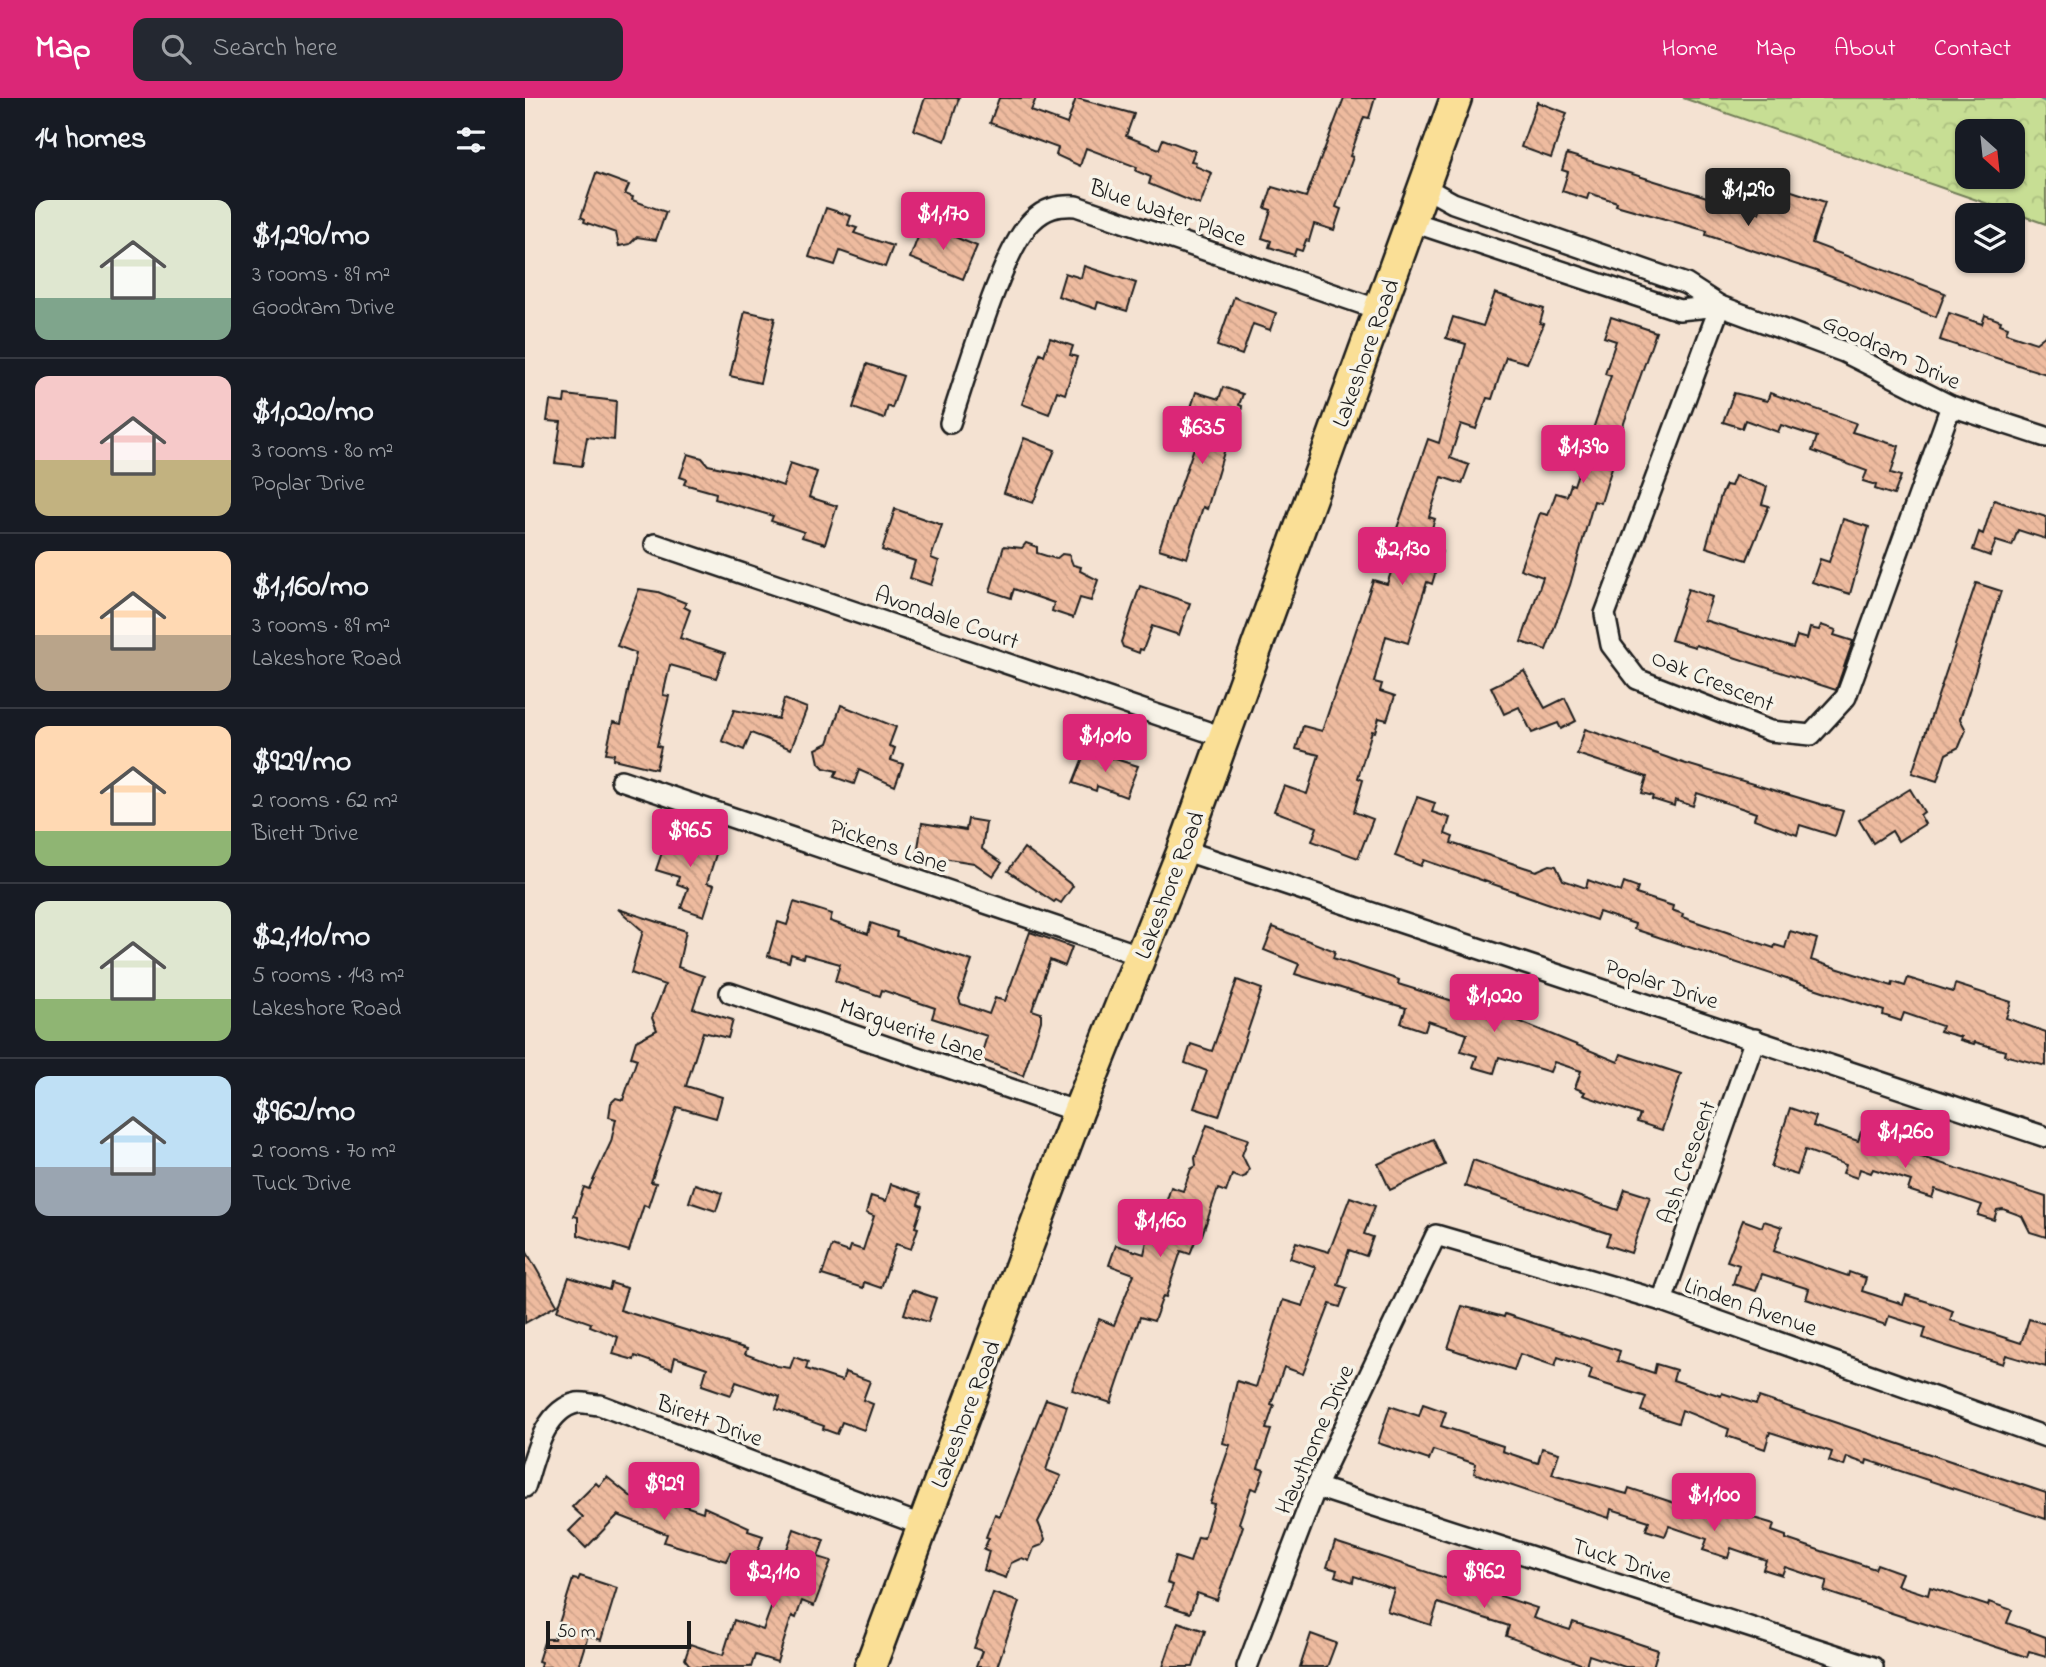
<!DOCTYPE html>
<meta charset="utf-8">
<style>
:root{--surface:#171b24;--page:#242831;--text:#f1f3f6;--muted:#9ea1a6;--line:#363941;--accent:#db2777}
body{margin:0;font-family:"Indie Flower",sans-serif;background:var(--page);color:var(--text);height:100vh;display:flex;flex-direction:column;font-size:26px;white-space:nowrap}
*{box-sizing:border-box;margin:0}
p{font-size:23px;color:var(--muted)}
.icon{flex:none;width:38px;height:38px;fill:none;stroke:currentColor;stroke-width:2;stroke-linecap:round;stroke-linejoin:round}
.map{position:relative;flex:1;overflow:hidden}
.drawer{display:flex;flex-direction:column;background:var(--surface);width:525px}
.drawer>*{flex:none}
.needle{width:46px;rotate:153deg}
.tools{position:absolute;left:1430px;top:21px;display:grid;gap:14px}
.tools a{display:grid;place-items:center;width:70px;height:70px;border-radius:14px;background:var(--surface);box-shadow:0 2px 5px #0004;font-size:35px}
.scale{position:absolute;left:21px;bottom:18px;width:145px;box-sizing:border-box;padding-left:7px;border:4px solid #1c1c1c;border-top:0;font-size:19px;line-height:24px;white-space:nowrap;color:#1c1c1c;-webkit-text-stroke:5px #f7f3e8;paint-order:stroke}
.price{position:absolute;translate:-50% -60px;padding:0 16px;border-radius:7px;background:var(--accent);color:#fff;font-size:23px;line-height:46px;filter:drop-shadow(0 2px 4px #0008)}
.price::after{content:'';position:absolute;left:50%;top:42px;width:21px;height:16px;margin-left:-10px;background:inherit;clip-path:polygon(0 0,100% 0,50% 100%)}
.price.on{background:#222;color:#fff}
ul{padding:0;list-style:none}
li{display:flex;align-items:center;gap:21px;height:175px;padding:0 35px}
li+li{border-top:2px solid var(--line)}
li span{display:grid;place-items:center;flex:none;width:196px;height:140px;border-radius:14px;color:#555}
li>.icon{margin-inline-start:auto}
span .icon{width:84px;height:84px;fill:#fffc;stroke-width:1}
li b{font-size:30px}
h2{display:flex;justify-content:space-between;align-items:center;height:84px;padding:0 35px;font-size:30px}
header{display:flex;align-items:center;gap:42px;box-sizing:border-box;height:98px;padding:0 35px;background:var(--accent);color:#fff}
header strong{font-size:33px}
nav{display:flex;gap:38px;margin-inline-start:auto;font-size:24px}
.search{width:490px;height:63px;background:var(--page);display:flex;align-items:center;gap:18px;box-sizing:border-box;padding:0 24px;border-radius:14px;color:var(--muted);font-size:26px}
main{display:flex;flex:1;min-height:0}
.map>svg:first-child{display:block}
</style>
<header>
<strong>Map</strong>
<div class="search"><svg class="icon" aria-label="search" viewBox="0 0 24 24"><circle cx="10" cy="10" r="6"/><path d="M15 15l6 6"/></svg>Search here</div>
<nav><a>Home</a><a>Map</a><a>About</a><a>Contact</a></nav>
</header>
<main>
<section class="drawer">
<h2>14 homes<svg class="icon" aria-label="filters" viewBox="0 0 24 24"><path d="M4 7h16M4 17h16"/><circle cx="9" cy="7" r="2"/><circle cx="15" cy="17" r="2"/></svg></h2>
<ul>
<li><span style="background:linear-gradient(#dfe7d0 70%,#7fa58c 0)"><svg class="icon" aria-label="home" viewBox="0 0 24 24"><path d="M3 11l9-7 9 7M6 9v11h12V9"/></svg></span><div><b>$1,290/mo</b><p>3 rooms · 89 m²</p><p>Goodram Drive</p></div></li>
<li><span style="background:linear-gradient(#f6c9c9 60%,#c2b280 0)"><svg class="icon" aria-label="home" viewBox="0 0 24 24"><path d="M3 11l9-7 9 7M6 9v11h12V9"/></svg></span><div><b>$1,020/mo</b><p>3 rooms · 80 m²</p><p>Poplar Drive</p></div></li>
<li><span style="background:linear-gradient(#ffd9b3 60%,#b9a48a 0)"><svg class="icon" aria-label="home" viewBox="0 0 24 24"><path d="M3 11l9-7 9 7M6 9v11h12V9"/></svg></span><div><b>$1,160/mo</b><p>3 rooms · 89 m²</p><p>Lakeshore Road</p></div></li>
<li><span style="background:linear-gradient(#ffd9b3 75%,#8fb573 0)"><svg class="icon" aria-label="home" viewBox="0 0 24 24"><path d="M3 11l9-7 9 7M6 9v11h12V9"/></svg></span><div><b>$929/mo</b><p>2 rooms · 62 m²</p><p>Birett Drive</p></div></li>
<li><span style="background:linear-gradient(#dfe7d0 70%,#8fb573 0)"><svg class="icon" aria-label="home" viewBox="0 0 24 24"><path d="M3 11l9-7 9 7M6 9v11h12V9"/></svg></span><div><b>$2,110/mo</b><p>5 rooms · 143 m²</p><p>Lakeshore Road</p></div></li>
<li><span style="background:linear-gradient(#bfe0f5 65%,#9aa5b1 0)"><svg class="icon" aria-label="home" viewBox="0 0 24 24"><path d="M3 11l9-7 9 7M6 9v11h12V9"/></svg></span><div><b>$962/mo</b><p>2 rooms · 70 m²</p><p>Tuck Drive</p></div></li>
</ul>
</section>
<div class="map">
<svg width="1521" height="1569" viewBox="0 0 1521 1569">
<defs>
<pattern id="forest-crowns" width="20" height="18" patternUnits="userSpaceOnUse" patternTransform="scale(1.75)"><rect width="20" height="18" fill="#c7de94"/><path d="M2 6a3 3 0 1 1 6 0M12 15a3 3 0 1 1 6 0" fill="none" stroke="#aabe7f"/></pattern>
<pattern id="building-back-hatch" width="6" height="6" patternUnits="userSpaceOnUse" patternTransform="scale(1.75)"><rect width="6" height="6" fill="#eebb9f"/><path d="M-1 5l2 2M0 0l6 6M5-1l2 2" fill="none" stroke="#cca088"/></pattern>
</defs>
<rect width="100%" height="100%" fill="#f4e2d2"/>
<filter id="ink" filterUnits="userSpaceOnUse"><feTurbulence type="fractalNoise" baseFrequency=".0143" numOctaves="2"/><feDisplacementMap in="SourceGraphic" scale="14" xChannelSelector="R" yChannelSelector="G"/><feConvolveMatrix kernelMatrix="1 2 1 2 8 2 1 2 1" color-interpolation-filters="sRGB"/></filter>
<g filter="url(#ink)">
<!-- forest -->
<path fill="url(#forest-crowns)" stroke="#727d58" stroke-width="2" fill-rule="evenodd" d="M1158,0H1521V126ZM1442,33H1488V79H1442Z"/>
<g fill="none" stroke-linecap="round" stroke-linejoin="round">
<!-- stream -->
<polyline stroke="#5c8c93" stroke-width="6" points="1517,0 1521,2"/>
</g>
<!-- building -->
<g fill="url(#building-back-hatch)" stroke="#1c1c1c" stroke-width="2">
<polygon points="400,0 434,0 420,43 389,32"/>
<polygon points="474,0 511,0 506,13 542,26 551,0 609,16 601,38 634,51 638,41 670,53 666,63 671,64 670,68 687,75 675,107 624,86 626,79 611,73 612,69 561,50 555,68 531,57 533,50 465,25"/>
<polygon points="819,0 850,0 844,20 839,19 825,58 828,59 811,109 816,111 809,132 789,126 784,143 781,142 777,153 771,151 769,157 744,149 746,143 737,140 746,112 740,110 747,89 781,99"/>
<polygon points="1012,4 1042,15 1026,60 996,49"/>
<polygon points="1042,56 1234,115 1238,102 1259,109 1264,92 1300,104 1287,145 1420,195 1411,219 1291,173 1181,137 1182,133 1091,107 1092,104 1064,95 1062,101 1037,93 1043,74 1037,72"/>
<polygon points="71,75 104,87 100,96 108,99 107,102 141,114 131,142 112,139 105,146 94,148 91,135 59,124 60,121 56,119"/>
<polygon points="301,110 326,118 323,127 332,130 329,135 368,148 360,169 315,153 310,167 284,159"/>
<polygon points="398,126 452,148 438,181 385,160"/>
<polygon points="559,168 611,185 602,213 573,204 571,211 533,198 540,175 556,180"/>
<polygon points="970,195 1019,211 1015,225 1019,226 1002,265 981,259 967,301 962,300 951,331 936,326 925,360 944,367 937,386 917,379 904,419 910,421 901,448 917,453 907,486 902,484 883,545 861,538 849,584 857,586 855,593 870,598 862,622 854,620 850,634 847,633 833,680 838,682 829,714 848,721 833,760 787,743 792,729 749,713 759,688 782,696 794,657 771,651 778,628 797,633 848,482 862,486 877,442 869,439 903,341 914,345 941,246 921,240 928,219 958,228"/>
<polygon points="709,199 751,215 745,232 728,226 717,257 692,248"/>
<polygon points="220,213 250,220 235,285 205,278"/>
<polygon points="1424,215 1457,226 1460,217 1476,223 1475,226 1483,229 1481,235 1511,245 1521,237 1521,276 1415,242"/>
<polygon points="1086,219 1131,234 1086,362 1089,363 1076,405 1069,403 1045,487 1021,552 996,544 1018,479 995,471 1015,415 1023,417 1031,395 1042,398 1046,386 1049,387 1086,278 1080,276 1091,243 1079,239"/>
<polygon points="525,240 548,248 545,257 552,259 540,296 532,293 524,316 497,306 515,255 519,257"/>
<polygon points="342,266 378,278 367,310 363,308 359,321 328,310"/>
<polygon points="698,289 718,296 714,307 717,308 716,316 709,338 705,345 702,344 682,411 678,409 662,460 634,451 671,344 667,343 674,323 663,319 671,294 694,301"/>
<polygon points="1209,295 1242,303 1245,295 1331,325 1327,334 1374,348 1366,375 1376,378 1369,397 1350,391 1351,387 1338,383 1342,373 1287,353 1292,339 1256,327 1253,334 1220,322 1217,330 1198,324"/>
<polygon points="40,297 91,303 89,342 62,339 57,368 30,365 36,324 22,323 25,303 39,305"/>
<polygon points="499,340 530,352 508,405 479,395"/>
<polygon points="163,356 177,360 183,367 221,375 258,388 265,365 292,374 284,399 312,408 300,446 277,439 279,434 246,423 248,418 190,401 191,395 159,386 161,381 155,379"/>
<polygon points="1210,378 1242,389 1237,406 1244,408 1222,462 1181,449 1196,397 1201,387 1206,388"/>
<polygon points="1469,402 1521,419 1521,441 1493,432 1487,448 1471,443 1465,458 1448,452 1454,434 1458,436"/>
<polygon points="370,411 417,427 406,460 414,463 406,487 385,480 390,463 357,452"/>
<polygon points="1318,421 1344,429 1325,496 1287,484 1295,461 1304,464"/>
<polygon points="501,445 512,449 512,455 531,461 537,456 544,457 548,467 556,469 555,473 573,482 566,503 555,500 548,520 527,513 529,505 489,491 486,500 465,493 479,448 497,450"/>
<polygon points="1451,485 1476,493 1435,621 1441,632 1434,649 1421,656 1412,683 1387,675"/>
<polygon points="615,488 665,505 654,537 627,528 618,552 615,551 614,555 598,549 596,544"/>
<polygon points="114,491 133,494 161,505 159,509 165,512 155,540 200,555 191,580 145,567 138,597 144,598 132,648 136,649 131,671 88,661 89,656 81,655 88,624 96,626 111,555 92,548"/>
<polygon points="1163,491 1187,499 1179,522 1268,550 1272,538 1282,541 1285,530 1294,532 1296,527 1311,532 1309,537 1328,543 1311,592 1171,547 1170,549 1146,542"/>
<polygon points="999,573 1020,610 1040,600 1051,623 1036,631 1033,625 1007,635 994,609 979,616 966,589"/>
<polygon points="259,601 282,610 266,651 226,635 219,652 197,643 209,612 253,621"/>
<polygon points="316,607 371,629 364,648 370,650 366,662 378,666 370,688 334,672 329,686 309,679 312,673 299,670 294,665 291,651 303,645"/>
<polygon points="1060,631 1158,665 1318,713 1310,738 1275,727 1272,737 1229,721 1231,715 1172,695 1168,708 1150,702 1149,708 1127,701 1128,698 1117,695 1122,679 1052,656"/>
<polygon points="561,652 613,668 601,699 572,688 571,693 548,685"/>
<polygon points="1385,691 1399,714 1395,717 1400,726 1373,743 1367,733 1348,745 1334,722"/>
<polygon points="892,699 910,705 907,714 925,720 920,736 928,739 926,745 1011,773 1025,767 1031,768 1038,782 1061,790 1063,782 1096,794 1099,785 1113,790 1111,796 1148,808 1147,812 1158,816 1157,819 1249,850 1250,847 1260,850 1265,833 1292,841 1286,862 1367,888 1368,884 1380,888 1383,880 1428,894 1430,886 1486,904 1481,920 1521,934 1521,968 1479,957 1480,953 1450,944 1449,946 1435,942 1436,939 1415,933 1417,928 1379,915 1376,923 1358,917 1359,913 1109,831 1110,826 1074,814 1071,822 899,762 896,768 870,758"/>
<polygon points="443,721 461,724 457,751 477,765 468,778 449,765 392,756 397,725 441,732"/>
<polygon points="168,731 184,736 179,749 192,753 182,785 189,787 179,818 156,810 163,790 152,786 154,779 131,772 143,737 164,744"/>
<polygon points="499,750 548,788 536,805 531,802 529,804 483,773"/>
<polygon points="269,804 307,816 305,823 343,836 346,825 372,834 371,838 447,863 434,901 436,906 464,916 470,900 480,903 505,834 547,849 540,868 525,862 507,912 516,915 516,923 498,978 455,961 462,938 407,920 410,910 357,892 355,898 310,883 315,866 279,856 278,860 266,856 264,864 243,858 253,824 262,827"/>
<polygon points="93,811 161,833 153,869 179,878 168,910 208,922 203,940 178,934 161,988 197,999 191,1020 152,1009 126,1084 131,1085 123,1109 119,1107 104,1153 53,1137 53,1119 49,1118 59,1089 64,1091 86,1044 91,1021 84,1019 86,1005 91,1000 98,1002 112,961 106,959 111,943 132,932 127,920 140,887 106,875 118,833"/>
<polygon points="748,829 810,853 808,860 874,882 873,886 996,924 1093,964 1096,956 1156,976 1137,1032 1112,1024 1115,1017 1058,997 1060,994 1050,990 1056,973 1029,964 1025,974 974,959 969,975 948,969 952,958 936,953 942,936 903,923 900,933 876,925 881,910 770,876 774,866 739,852"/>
<polygon points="712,882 737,891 694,1018 669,1010 682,973 660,965 666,946 687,953"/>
<polygon points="1265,1010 1291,1019 1288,1028 1333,1043 1336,1034 1358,1042 1356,1046 1521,1099 1521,1139 1505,1134 1497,1118 1478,1111 1472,1112 1469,1122 1453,1117 1457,1107 1410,1091 1407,1100 1383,1092 1386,1083 1348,1071 1346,1075 1335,1071 1332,1080 1318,1075 1321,1067 1280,1052 1272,1077 1246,1069"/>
<polygon points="682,1027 723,1041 717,1057 724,1071 721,1078 716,1080 707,1077 701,1094 693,1091 677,1137 673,1136 665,1156 656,1153 641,1199 638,1198 629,1223 615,1219 586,1305 547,1292 574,1221 589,1227 609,1176 584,1167 591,1147 619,1156 628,1117 631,1116 634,1106 640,1108 646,1089 658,1093 666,1071 671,1068 670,1060"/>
<polygon points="908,1041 920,1067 865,1092 853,1066"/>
<polygon points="948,1062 1093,1112 1100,1091 1125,1099 1106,1155 1081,1147 1085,1136 940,1088"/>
<polygon points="170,1086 197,1095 191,1113 164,1104"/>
<polygon points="366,1086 396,1096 393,1106 397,1108 390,1129 393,1130 386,1151 371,1146 356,1190 339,1184 338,1190 297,1177 307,1148 324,1154 326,1148 338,1152 349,1118 341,1115 346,1098 361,1103"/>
<polygon points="825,1099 850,1108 839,1136 848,1139 841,1158 824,1152 813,1187 822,1190 815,1209 805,1206 778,1276 759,1269 746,1306 749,1307 741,1331 746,1332 733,1370 739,1372 732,1392 726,1390 714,1425 718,1428 692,1502 672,1495 665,1515 641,1507 648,1487 642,1485 650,1459 665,1464 673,1439 679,1440 689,1406 685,1405 705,1347 698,1345 712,1283 731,1289 758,1202 778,1208 791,1169 765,1160 771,1144 804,1154"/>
<polygon points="1218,1122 1237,1129 1239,1123 1257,1129 1249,1153 1323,1178 1324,1174 1341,1180 1337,1193 1378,1206 1381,1197 1413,1207 1428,1213 1425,1222 1496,1245 1504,1221 1521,1226 1521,1269 1481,1257 1478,1266 1412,1245 1398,1240 1401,1230 1364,1218 1361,1227 1281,1201 1284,1191 1237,1176 1231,1193 1208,1186 1214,1167 1202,1163"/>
<polygon points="0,1151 32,1207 0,1225"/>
<polygon points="44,1179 84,1192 86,1185 102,1190 95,1212 222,1251 220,1256 252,1268 265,1270 269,1259 283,1264 281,1271 317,1283 320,1274 345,1283 338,1302 348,1306 339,1332 317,1324 312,1336 298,1331 299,1328 251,1311 255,1299 211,1284 206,1297 177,1287 182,1270 150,1259 147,1271 110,1258 109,1262 88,1256 93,1239 65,1228 66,1225 32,1213"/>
<polygon points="387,1192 411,1200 403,1224 379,1216"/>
<polygon points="937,1208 979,1219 980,1216 1095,1253 1092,1263 1129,1275 1131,1266 1151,1272 1148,1282 1196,1298 1197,1295 1231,1306 1234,1299 1521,1395 1521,1421 1342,1362 1341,1366 1322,1359 1319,1368 1304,1363 1307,1354 1245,1334 1240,1351 1202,1338 1204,1331 1157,1312 1153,1325 1116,1313 1121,1299 1064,1281 1067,1271 1033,1259 1030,1268 995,1256 989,1272 923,1250"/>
<polygon points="521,1301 542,1308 521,1372 536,1378 513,1424 520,1441 517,1447 509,1450 504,1463 497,1460 486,1465 481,1480 459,1472 464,1453 459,1451 464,1440 461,1439 470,1416 475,1418"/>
<polygon points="898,1306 921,1314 916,1328 978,1348 977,1353 1013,1365 1017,1350 1034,1355 1027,1376 1102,1396 1104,1390 1171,1412 1173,1406 1183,1410 1183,1407 1225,1419 1249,1426 1247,1433 1261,1438 1261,1441 1350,1471 1352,1466 1377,1475 1372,1487 1403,1497 1405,1489 1463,1508 1464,1504 1487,1512 1482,1525 1521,1539 1521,1558 1504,1553 1502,1559 1299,1493 1302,1483 1260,1469 1257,1477 1238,1471 1241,1462 1206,1450 1203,1460 1178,1452 1182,1441 1144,1428 1140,1438 1121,1432 1124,1423 1086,1411 1084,1420 1032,1403 949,1375 951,1366 908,1352 904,1362 853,1345 865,1308 894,1318"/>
<polygon points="82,1379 109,1401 112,1392 178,1414 179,1409 224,1429 223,1433 238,1438 229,1464 205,1455 201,1463 139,1444 142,1436 93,1417 61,1450 44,1433 58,1419 47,1409 71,1385 74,1388"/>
<polygon points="269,1431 299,1442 293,1459 306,1463 289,1508 277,1503 271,1520 267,1518 252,1564 230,1557 226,1569 166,1569 160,1561 165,1546 198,1557 209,1522 238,1532 267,1453 262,1451"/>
<polygon points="810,1444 1012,1510 1008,1520 1045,1532 1048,1524 1133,1552 1128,1569 1100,1569 1064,1557 1061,1568 981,1538 984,1528 913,1505 906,1527 862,1513 869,1491 829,1478 828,1484 810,1478 812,1472 802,1469"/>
<polygon points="55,1478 92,1490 76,1542 63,1537 53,1569 15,1569 16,1564 13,1563 20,1541 29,1541 48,1481 53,1482"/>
<polygon points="468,1495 494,1504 472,1569 451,1569 457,1553 449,1550"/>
<polygon points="653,1524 680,1533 668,1569 638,1569"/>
<polygon points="786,1536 811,1545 802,1569 775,1569"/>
</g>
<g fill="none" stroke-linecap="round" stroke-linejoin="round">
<!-- street casing -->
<g stroke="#1c1c1c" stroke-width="24">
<g id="street">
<polyline points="899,89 928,105 1161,186 1195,208 1319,254 1426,308 1521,339"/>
<polyline points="888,124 1154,212 1195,208"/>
<polyline points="1195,208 1080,516 1086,547 1112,581 1245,633 1286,637 1321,599 1426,308"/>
<path d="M425,325C441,280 476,152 507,123C520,110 533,107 551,108L855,212"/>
<polyline points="130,446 698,639"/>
<polyline points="96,682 617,858"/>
<polyline points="658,752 1521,1039"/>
<polyline points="205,895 553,1014"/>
<polyline points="1137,1203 1230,941"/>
<path d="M0,1389C9,1362 18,1312 52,1305C59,1304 68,1307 75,1307L396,1427"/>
<polyline points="791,1389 1348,1569"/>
<polyline points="722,1569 791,1389 911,1137 1137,1203 1521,1339"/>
</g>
</g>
<!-- primary casing -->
<g stroke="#1c1c1c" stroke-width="35">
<polyline id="primary" points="345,1569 553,1014 658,752 931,0"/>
</g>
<!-- street -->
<use href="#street" stroke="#f7f3e8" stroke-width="19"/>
<!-- primary -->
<use href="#primary" stroke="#fadf96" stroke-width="30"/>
</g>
</g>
<g text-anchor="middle" stroke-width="7" stroke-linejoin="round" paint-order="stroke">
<!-- street labels -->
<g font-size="24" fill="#1c1c1c" stroke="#f7f3e8">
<text transform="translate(643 114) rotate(19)" y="8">Blue Water Place</text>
<text transform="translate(1367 253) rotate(25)" y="8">Goodram Drive</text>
<text transform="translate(840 255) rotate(-70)" y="8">Lakeshore Road</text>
<text transform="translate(422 519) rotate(19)" y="8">Avondale Court</text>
<text transform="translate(1188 582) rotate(22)" y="8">Oak Crescent</text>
<text transform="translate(364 747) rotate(19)" y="8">Pickens Lane</text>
<text transform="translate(644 787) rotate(-69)" y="8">Lakeshore Road</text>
<text transform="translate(1137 885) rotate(18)" y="8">Poplar Drive</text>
<text transform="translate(387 931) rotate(19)" y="8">Marguerite Lane</text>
<text transform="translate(1161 1064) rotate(-70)" y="8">Ash Crescent</text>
<text transform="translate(1226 1208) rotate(19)" y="8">Linden Avenue</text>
<text transform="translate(440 1316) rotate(-69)" y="8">Lakeshore Road</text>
<text transform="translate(185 1322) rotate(20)" y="8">Birett Drive</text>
<text transform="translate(789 1341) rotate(-66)" y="8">Hawthorne Drive</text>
<text transform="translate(1097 1462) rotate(18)" y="8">Tuck Drive</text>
</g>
</g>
</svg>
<div class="tools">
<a><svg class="needle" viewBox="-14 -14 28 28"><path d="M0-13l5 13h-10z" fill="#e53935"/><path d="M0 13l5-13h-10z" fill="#9ea1a6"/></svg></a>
<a><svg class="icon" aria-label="layers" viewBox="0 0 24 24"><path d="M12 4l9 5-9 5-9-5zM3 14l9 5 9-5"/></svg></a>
</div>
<div class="scale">50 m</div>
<b class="price on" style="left:1223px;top:130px">$1,290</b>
<b class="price" style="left:418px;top:154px">$1,170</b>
<b class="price" style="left:677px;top:368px">$635</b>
<b class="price" style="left:1058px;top:387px">$1,390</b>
<b class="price" style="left:877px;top:489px">$2,130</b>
<b class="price" style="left:580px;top:676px">$1,010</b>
<b class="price" style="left:165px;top:771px">$965</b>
<b class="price" style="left:969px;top:936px">$1,020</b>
<b class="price" style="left:1380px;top:1072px">$1,260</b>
<b class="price" style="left:635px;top:1161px">$1,160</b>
<b class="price" style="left:139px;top:1424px">$929</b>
<b class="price" style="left:1189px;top:1435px">$1,100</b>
<b class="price" style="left:248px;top:1512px">$2,110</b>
<b class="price" style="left:959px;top:1512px">$962</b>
</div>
</main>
